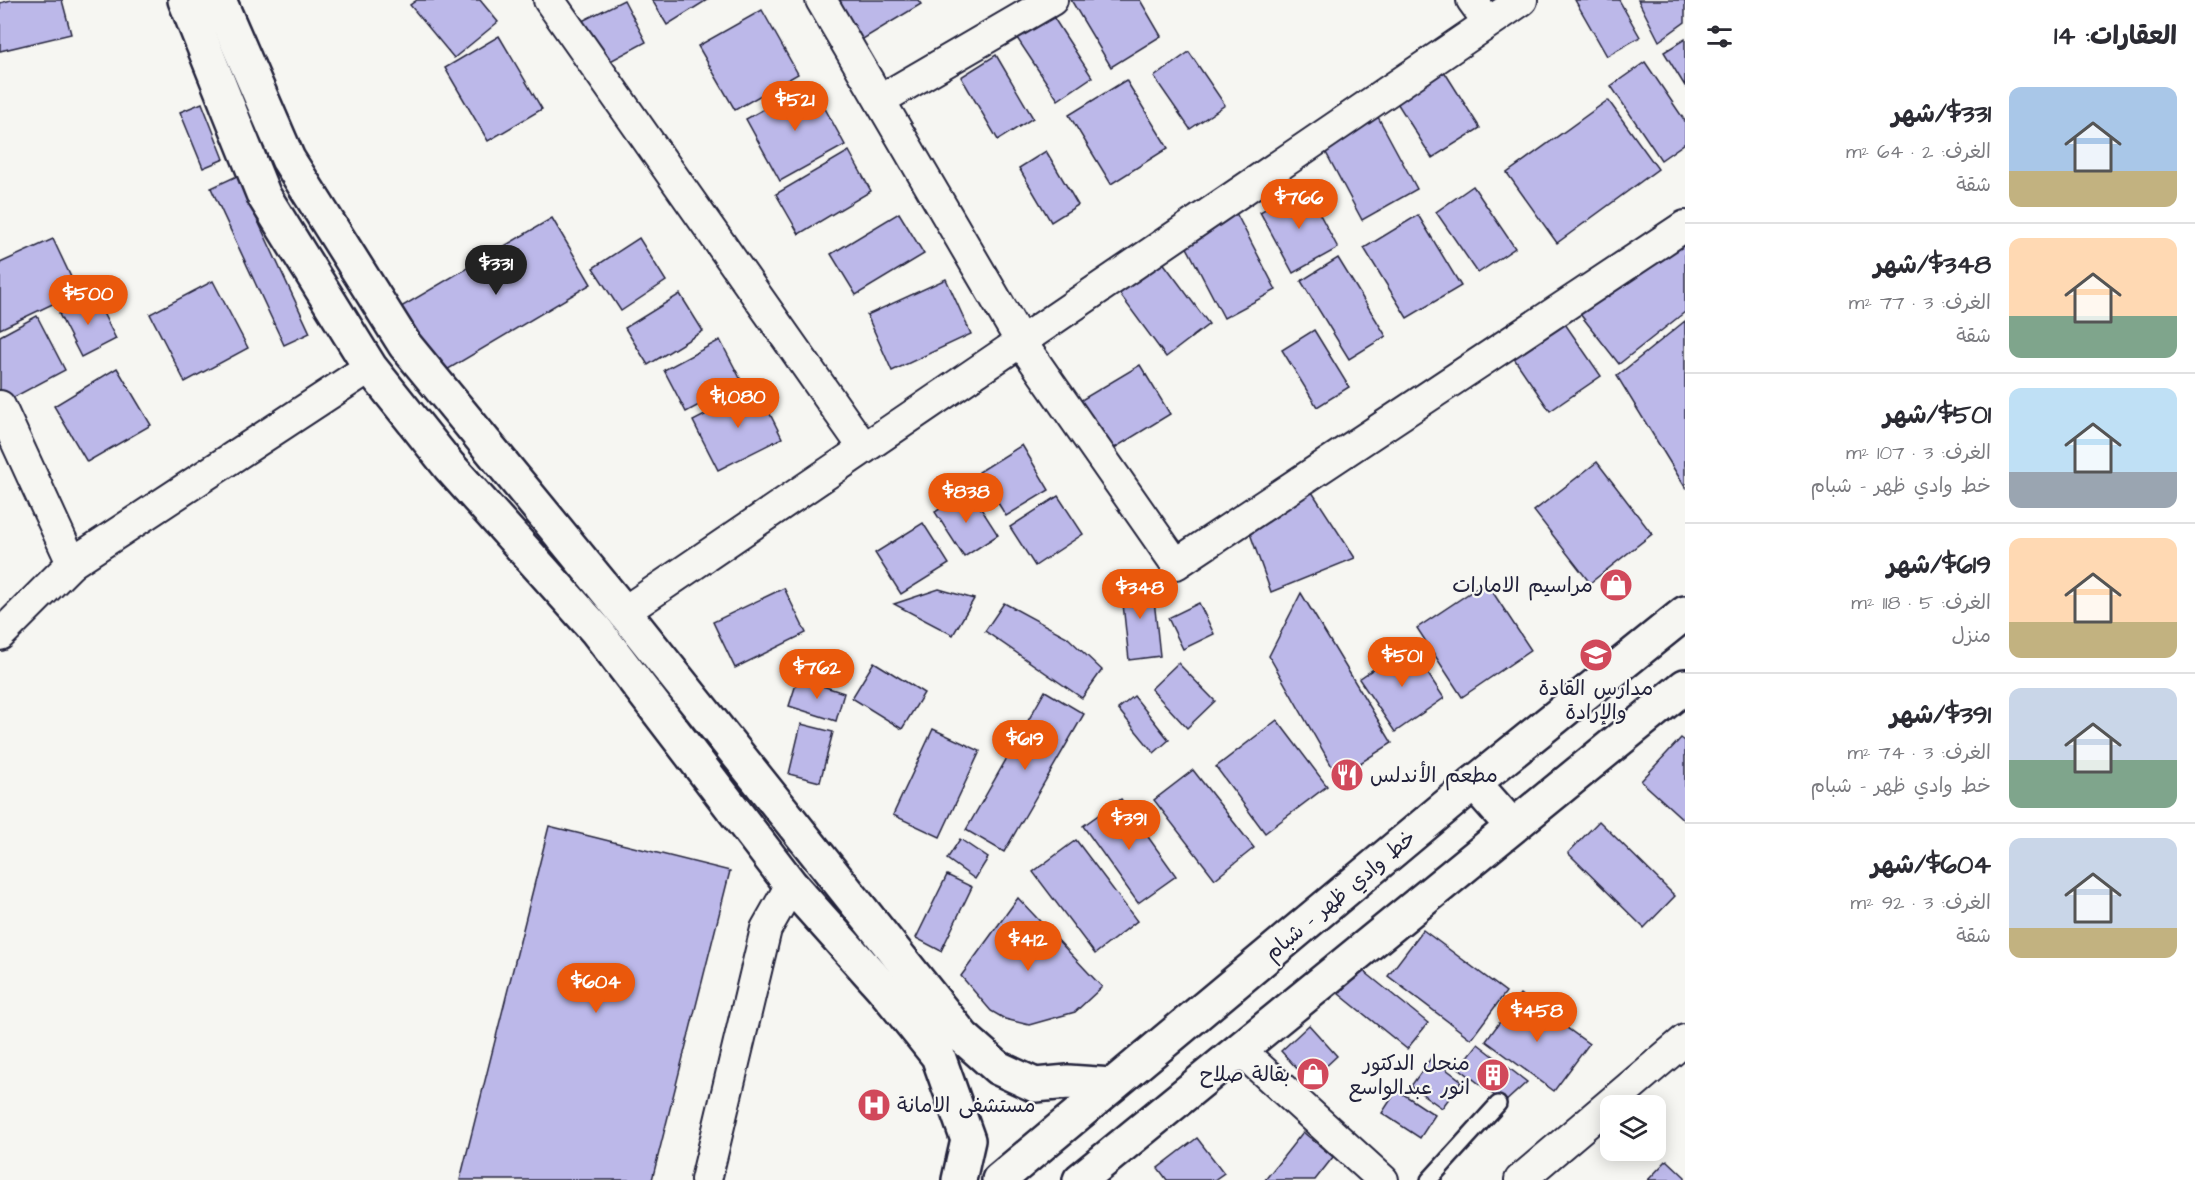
<!DOCTYPE html>
<html lang="ar">
<meta charset="utf-8">
<style>
:root{--surface:#fff;--page:#f7f7f7;--text:#2b2b33;--muted:#7c7c81;--line:#e1e1e2;--accent:#ea580c}
body{margin:0;font-family:"Architects Daughter","Playpen Sans Arabic",sans-serif;background:var(--page);color:var(--text);direction:rtl;height:100vh;display:flex;flex-direction:column;font-size:22px;white-space:nowrap}
*{box-sizing:border-box;margin:0}
p{font-size:20px;color:var(--muted)}
.icon{flex:none;width:33px;height:33px;fill:none;stroke:currentColor;stroke-width:2;stroke-linecap:round;stroke-linejoin:round}
.map{position:relative;flex:1;overflow:hidden;direction:ltr}
.details{display:flex;flex-direction:column;background:var(--surface);width:510px}
.details>*{flex:none}
.buttons{position:absolute;left:1600px;top:1095px;display:grid;gap:12px}
.buttons a{display:grid;place-items:center;width:66px;height:66px;border-radius:12px;background:var(--surface);box-shadow:0 3px 15px #0003;font-size:30px}
.price{position:absolute;translate:-50% -51px;padding:0 14px;border-radius:21px;background:var(--accent);color:#fff;font-size:20px;line-height:39px;filter:drop-shadow(0 2px 3px #0008)}
.price::after{content:'';position:absolute;left:50%;top:36px;width:18px;height:14px;margin-left:-9px;background:inherit;clip-path:polygon(0 0,100% 0,50% 100%)}
.price.current{background:#222;color:#fff}
ul{padding:0;list-style:none}
li{display:flex;align-items:center;gap:18px;height:150px;padding:0 18px}
li+li{border-top:2px solid var(--line)}
li span{display:grid;place-items:center;flex:none;width:168px;height:120px;border-radius:12px;color:#555}
li>.icon{margin-inline-start:auto}
span .icon{width:72px;height:72px;fill:#fffc;stroke-width:1}
li b{font-size:26px}
h2{display:flex;justify-content:space-between;align-items:center;height:72px;padding:0 18px;font-size:26px}
main{display:flex;flex:1;min-height:0}
.map>svg:first-child{display:block}
</style>
<main>
<section class="details">
<h2>العقارات: 14<svg class="icon" aria-label="filters" viewBox="0 0 24 24"><path d="M4 7h16M4 17h16"/><circle cx="9" cy="7" r="2"/><circle cx="15" cy="17" r="2"/></svg></h2>
<ul>
<li><span style="background:linear-gradient(#a9c7e8 70%,#c2b280 0)"><svg class="icon" aria-label="home" viewBox="0 0 24 24"><path d="M3 11l9-7 9 7M6 9v11h12V9"/></svg></span><div><b>$331/شهر</b><p>الغرف: 2 · 64 m²</p><p>شقة</p></div></li>
<li><span style="background:linear-gradient(#ffd9b3 65%,#7fa58c 0)"><svg class="icon" aria-label="home" viewBox="0 0 24 24"><path d="M3 11l9-7 9 7M6 9v11h12V9"/></svg></span><div><b>$348/شهر</b><p>الغرف: 3 · 77 m²</p><p>شقة</p></div></li>
<li><span style="background:linear-gradient(#bfe0f5 70%,#9aa5b1 0)"><svg class="icon" aria-label="home" viewBox="0 0 24 24"><path d="M3 11l9-7 9 7M6 9v11h12V9"/></svg></span><div><b>$501/شهر</b><p>الغرف: 3 · 107 m²</p><p>خط وادي ظهر - شبام</p></div></li>
<li><span style="background:linear-gradient(#ffd9b3 70%,#c2b280 0)"><svg class="icon" aria-label="home" viewBox="0 0 24 24"><path d="M3 11l9-7 9 7M6 9v11h12V9"/></svg></span><div><b>$619/شهر</b><p>الغرف: 5 · 118 m²</p><p>منزل</p></div></li>
<li><span style="background:linear-gradient(#c9d6e8 60%,#7fa58c 0)"><svg class="icon" aria-label="home" viewBox="0 0 24 24"><path d="M3 11l9-7 9 7M6 9v11h12V9"/></svg></span><div><b>$391/شهر</b><p>الغرف: 3 · 74 m²</p><p>خط وادي ظهر - شبام</p></div></li>
<li><span style="background:linear-gradient(#c9d6e8 75%,#c2b280 0)"><svg class="icon" aria-label="home" viewBox="0 0 24 24"><path d="M3 11l9-7 9 7M6 9v11h12V9"/></svg></span><div><b>$604/شهر</b><p>الغرف: 3 · 92 m²</p><p>شقة</p></div></li>
</ul>
</section>
<div class="map">
<svg width="1685" height="1180" viewBox="0 0 1685 1180">
<rect width="100%" height="100%" fill="#f6f6f2"/>
<filter id="ink" filterUnits="userSpaceOnUse"><feTurbulence type="fractalNoise" baseFrequency=".0167" numOctaves="2"/><feDisplacementMap in="SourceGraphic" scale="12" xChannelSelector="R" yChannelSelector="G"/><feConvolveMatrix kernelMatrix="1 2 1 2 8 2 1 2 1" color-interpolation-filters="sRGB"/></filter>
<g filter="url(#ink)">
<!-- building -->
<g fill="#bcb8e9" stroke="#22223b" stroke-width="1.5">
<polygon points="11,0 62,0 71,34 0,51 0,3"/>
<polygon points="417,0 480,0 498,22 454,58 410,5"/>
<polygon points="624,0 646,42 603,65 580,22"/>
<polygon points="652,0 707,0 667,25"/>
<polygon points="834,0 918,0 921,4 858,42"/>
<polygon points="1071,0 1140,0 1161,36 1111,67"/>
<polygon points="1575,0 1619,0 1640,37 1607,56"/>
<polygon points="1638,0 1685,0 1685,22 1659,41"/>
<polygon points="762,10 798,74 735,110 698,46"/>
<polygon points="1050,12 1092,77 1058,100 1015,35"/>
<polygon points="499,36 542,109 488,141 445,68"/>
<polygon points="1685,39 1685,86 1664,52"/>
<polygon points="1189,52 1225,105 1190,129 1154,77"/>
<polygon points="996,55 1033,118 998,140 961,77"/>
<polygon points="1645,62 1685,121 1685,143 1661,160 1611,86"/>
<polygon points="1442,68 1480,128 1432,158 1394,98"/>
<polygon points="1126,80 1168,148 1111,184 1069,115"/>
<polygon points="811,83 845,145 780,181 746,119"/>
<polygon points="1608,100 1658,169 1557,243 1507,173"/>
<polygon points="202,103 224,159 203,168 180,112"/>
<polygon points="1378,117 1417,189 1362,220 1323,147"/>
<polygon points="849,151 871,191 799,234 776,194"/>
<polygon points="1046,151 1078,205 1051,222 1019,168"/>
<polygon points="237,176 310,333 284,345 211,188"/>
<polygon points="1473,186 1515,248 1478,273 1436,212"/>
<polygon points="1305,187 1338,248 1293,273 1260,212"/>
<polygon points="1234,209 1276,290 1224,318 1182,238"/>
<polygon points="899,213 924,254 856,295 831,254"/>
<polygon points="1418,215 1461,286 1407,318 1364,248"/>
<polygon points="552,218 591,284 440,374 401,307"/>
<polygon points="1685,230 1685,312 1619,364 1580,314"/>
<polygon points="639,238 666,281 621,311 593,268"/>
<polygon points="53,239 78,292 0,329 0,263"/>
<polygon points="1159,257 1209,324 1166,357 1116,289"/>
<polygon points="1338,258 1386,336 1349,359 1301,281"/>
<polygon points="946,279 971,334 892,371 867,315"/>
<polygon points="213,281 248,348 185,382 150,314"/>
<polygon points="680,294 703,331 648,365 625,328"/>
<polygon points="94,295 116,339 81,357 59,314"/>
<polygon points="37,316 65,370 3,403 0,396 0,336"/>
<polygon points="1563,321 1601,376 1550,411 1513,357"/>
<polygon points="1685,321 1685,487 1617,376"/>
<polygon points="1314,330 1349,387 1317,407 1282,350"/>
<polygon points="720,340 742,382 686,412 664,370"/>
<polygon points="1140,365 1170,414 1108,452 1078,402"/>
<polygon points="117,368 151,425 87,462 54,406"/>
<polygon points="757,388 782,438 718,470 693,421"/>
<polygon points="1022,445 1049,490 1006,516 979,472"/>
<polygon points="1597,462 1652,534 1590,583 1534,511"/>
<polygon points="969,490 998,535 964,557 935,512"/>
<polygon points="1312,492 1355,558 1271,592 1247,525"/>
<polygon points="1058,496 1083,534 1035,566 1010,527"/>
<polygon points="923,523 949,564 901,594 875,553"/>
<polygon points="1152,581 1160,656 1129,660 1121,585"/>
<polygon points="1486,582 1531,650 1462,697 1417,628"/>
<polygon points="784,588 806,633 735,668 713,622"/>
<polygon points="939,589 974,599 953,635 894,604"/>
<polygon points="1301,593 1392,743 1338,777 1269,656"/>
<polygon points="1004,603 1067,637 1102,670 1082,698 985,631"/>
<polygon points="1199,603 1214,634 1183,649 1168,618"/>
<polygon points="1409,645 1444,698 1395,732 1359,679"/>
<polygon points="874,662 924,693 902,729 852,698"/>
<polygon points="1178,663 1215,701 1187,728 1151,689"/>
<polygon points="798,678 844,693 836,721 789,706"/>
<polygon points="1045,691 1084,714 1004,852 966,830"/>
<polygon points="1134,696 1169,740 1154,753 1118,709"/>
<polygon points="1277,720 1327,786 1265,833 1216,767"/>
<polygon points="801,724 833,732 820,782 789,774"/>
<polygon points="933,729 980,751 940,837 893,815"/>
<polygon points="1681,738 1685,741 1685,821 1641,781"/>
<polygon points="1193,770 1254,848 1215,879 1154,800"/>
<polygon points="1121,799 1176,876 1138,903 1083,826"/>
<polygon points="1599,821 1675,896 1644,928 1568,853"/>
<polygon points="549,826 730,871 652,1180 460,1180"/>
<polygon points="960,839 988,858 975,879 947,859"/>
<polygon points="1076,840 1137,921 1095,954 1033,872"/>
<polygon points="947,875 972,887 941,951 916,938"/>
<polygon points="1018,898 1102,987 1075,1012 1029,1025 1005,1019 991,1011 961,976"/>
<polygon points="1423,930 1506,992 1471,1039 1388,976"/>
<polygon points="1360,968 1428,1023 1407,1049 1339,994"/>
<polygon points="1520,994 1589,1044 1554,1091 1486,1041"/>
<polygon points="1309,1025 1337,1056 1309,1082 1281,1051"/>
<polygon points="1478,1044 1527,1082 1504,1103 1459,1068"/>
<polygon points="1431,1058 1462,1081 1442,1108 1411,1086"/>
<polygon points="1397,1090 1435,1115 1420,1138 1382,1113"/>
<polygon points="1303,1132 1333,1157 1315,1180 1265,1180"/>
<polygon points="1197,1138 1224,1173 1214,1180 1167,1180 1158,1168"/>
<polygon points="1667,1160 1685,1177 1685,1180 1648,1180"/>
</g>
<g fill="none" stroke-linecap="round" stroke-linejoin="round">
<!-- service casing -->
<g stroke="#22223b" stroke-width="20">
<polyline id="service" points="1429,1180 1498,1104"/>
</g>
<!-- minor casing -->
<g stroke="#22223b" stroke-width="34">
<g id="minor">
<polyline points="549,0 864,448"/>
<polyline points="821,0 1021,342 1176,564 1685,226"/>
<polyline points="1472,0 1488,22"/>
<polyline points="880,100 1052,0"/>
<polyline points="0,406 72,563"/>
<polyline points="624,612 1522,0"/>
<polyline points="0,635 72,563 370,367"/>
<polyline points="1240,1050 1383,1180"/>
<polyline points="706,1180 766,929 791,885"/>
<polyline points="1520,1180 1685,1040"/>
</g>
</g>
<!-- tertiary casing -->
<g stroke="#22223b" stroke-width="38">
<g id="tertiary">
<polyline points="185,0 264,196 370,367 449,466 596,630 791,885 883,988 938,1056 968,1140 959,1180"/>
<polyline points="219,0 288,159 405,345 624,612 963,1037 998,1068 1035,1085 1068,1082 1112,1085"/>
</g>
</g>
<!-- primary casing -->
<g stroke="#22223b" stroke-width="38">
<g id="primary">
<polyline points="1474,783 1512,826"/>
<polyline points="999,1180 1474,783 1685,613"/>
<polyline points="1080,1180 1685,686"/>
</g>
</g>
<!-- service -->
<use href="#service" stroke="#f6f6f2" stroke-width="15"/>
<!-- minor -->
<use href="#minor" stroke="#f6f6f2" stroke-width="30"/>
<!-- tertiary -->
<use href="#tertiary" stroke="#f6f6f2" stroke-width="33"/>
<!-- primary -->
<use href="#primary" stroke="#f6f6f2" stroke-width="33"/>
</g>
</g>
<!-- icons -->
<defs>
<g id="shop-disc" transform="scale(1.725)"><circle r="9.5" fill="#d1495b" stroke="#f6f6f2"/><path d="M-5-2.5h2.3a2.7 3.5 0 0 1 5.4 0H5L5.5 6h-11ZM-1.5-2.5h3a1.5 2.3 0 0 0-3 0Z" fill="#fff"/></g>
<g id="school-disc" transform="scale(1.725)"><circle r="9.5" fill="#d1495b" stroke="#f6f6f2"/><path d="M0-5L7-2L0 1L-7-2ZM-4 1L0 2.5L4 1V4Q0 6-4 4Z" fill="#fff"/></g>
<g id="restaurant-disc" transform="scale(1.725)"><circle r="9.5" fill="#d1495b" stroke="#f6f6f2"/><path d="M-5-6h1v4h1v-4h1v4h1v-4h1v5L-1.5 .5V6h-2V.5L-5-1ZM5-6V6H3V1.5H1.5Q1.5-4 5-6Z" fill="#fff"/></g>
<g id="building-disc" transform="scale(1.725)"><circle r="9.5" fill="#d1495b" stroke="#f6f6f2"/><path d="M-4-6H4V6H1V3H-1V6H-4ZM-2.5-4.3h1.7v1.8h-1.7ZM.8-4.3h1.7v1.8H.8ZM-2.5-1h1.7V.8h-1.7ZM.8-1h1.7V.8H.8Z" fill="#fff"/></g>
<g id="hospital-disc" transform="scale(1.725)"><circle r="9.5" fill="#d1495b" stroke="#f6f6f2"/><path d="M-5-5h3v3.5h4V-5h3V5h-3V1.5h-4V5h-3Z" fill="#fff"/></g>
</defs>
<g fill-rule="evenodd">
<use href="#shop-disc" x="1616" y="585"/>
<use href="#school-disc" x="1596" y="655"/>
<use href="#restaurant-disc" x="1347" y="775"/>
<use href="#shop-disc" x="1313" y="1074"/>
<use href="#building-disc" x="1493" y="1075"/>
<use href="#hospital-disc" x="874" y="1105"/>
</g>
<g text-anchor="middle" stroke-width="4.5" stroke-linejoin="round" paint-order="stroke">
<!-- poi labels -->
<g font-size="21" fill="#22223b" stroke="#f6f6f2" text-anchor="end">
<text x="1593" y="592">مراسيم الامارات</text>
<text x="1596" y="695" text-anchor="middle">مدارس القادة<tspan x="1596" dy="24">والإرادة</tspan></text>
<text x="1370" y="782" text-anchor="start">مطعم الأندلس</text>
<text x="1470" y="1070">منحل الدكتور<tspan x="1470" dy="24">انور عبدالواسع</tspan></text>
<text x="1290" y="1081">بقالة صلاح</text>
<text x="897" y="1112" text-anchor="start">مستشفى الامانة</text>
</g>
<!-- street labels -->
<g font-size="21" fill="#22223b" stroke="#f6f6f2">
<text transform="translate(1340 895) rotate(-40)" y="7">خط وادي ظهر - شبام</text>
</g>
</g>
</svg>
<div class="buttons">
<a><svg class="icon" aria-label="layers" viewBox="0 0 24 24"><path d="M12 4l9 5-9 5-9-5zM3 14l9 5 9-5"/></svg></a>
</div>
<b class="price" style="left:795px;top:132px">$521</b>
<b class="price" style="left:1299px;top:230px">$766</b>
<b class="price current" style="left:496px;top:296px">$331</b>
<b class="price" style="left:88px;top:326px">$500</b>
<b class="price" style="left:738px;top:429px">$1,080</b>
<b class="price" style="left:966px;top:524px">$838</b>
<b class="price" style="left:1140px;top:620px">$348</b>
<b class="price" style="left:1402px;top:688px">$501</b>
<b class="price" style="left:817px;top:700px">$762</b>
<b class="price" style="left:1025px;top:771px">$619</b>
<b class="price" style="left:1129px;top:851px">$391</b>
<b class="price" style="left:1028px;top:972px">$412</b>
<b class="price" style="left:596px;top:1014px">$604</b>
<b class="price" style="left:1537px;top:1043px">$458</b>
</div>
</main>
